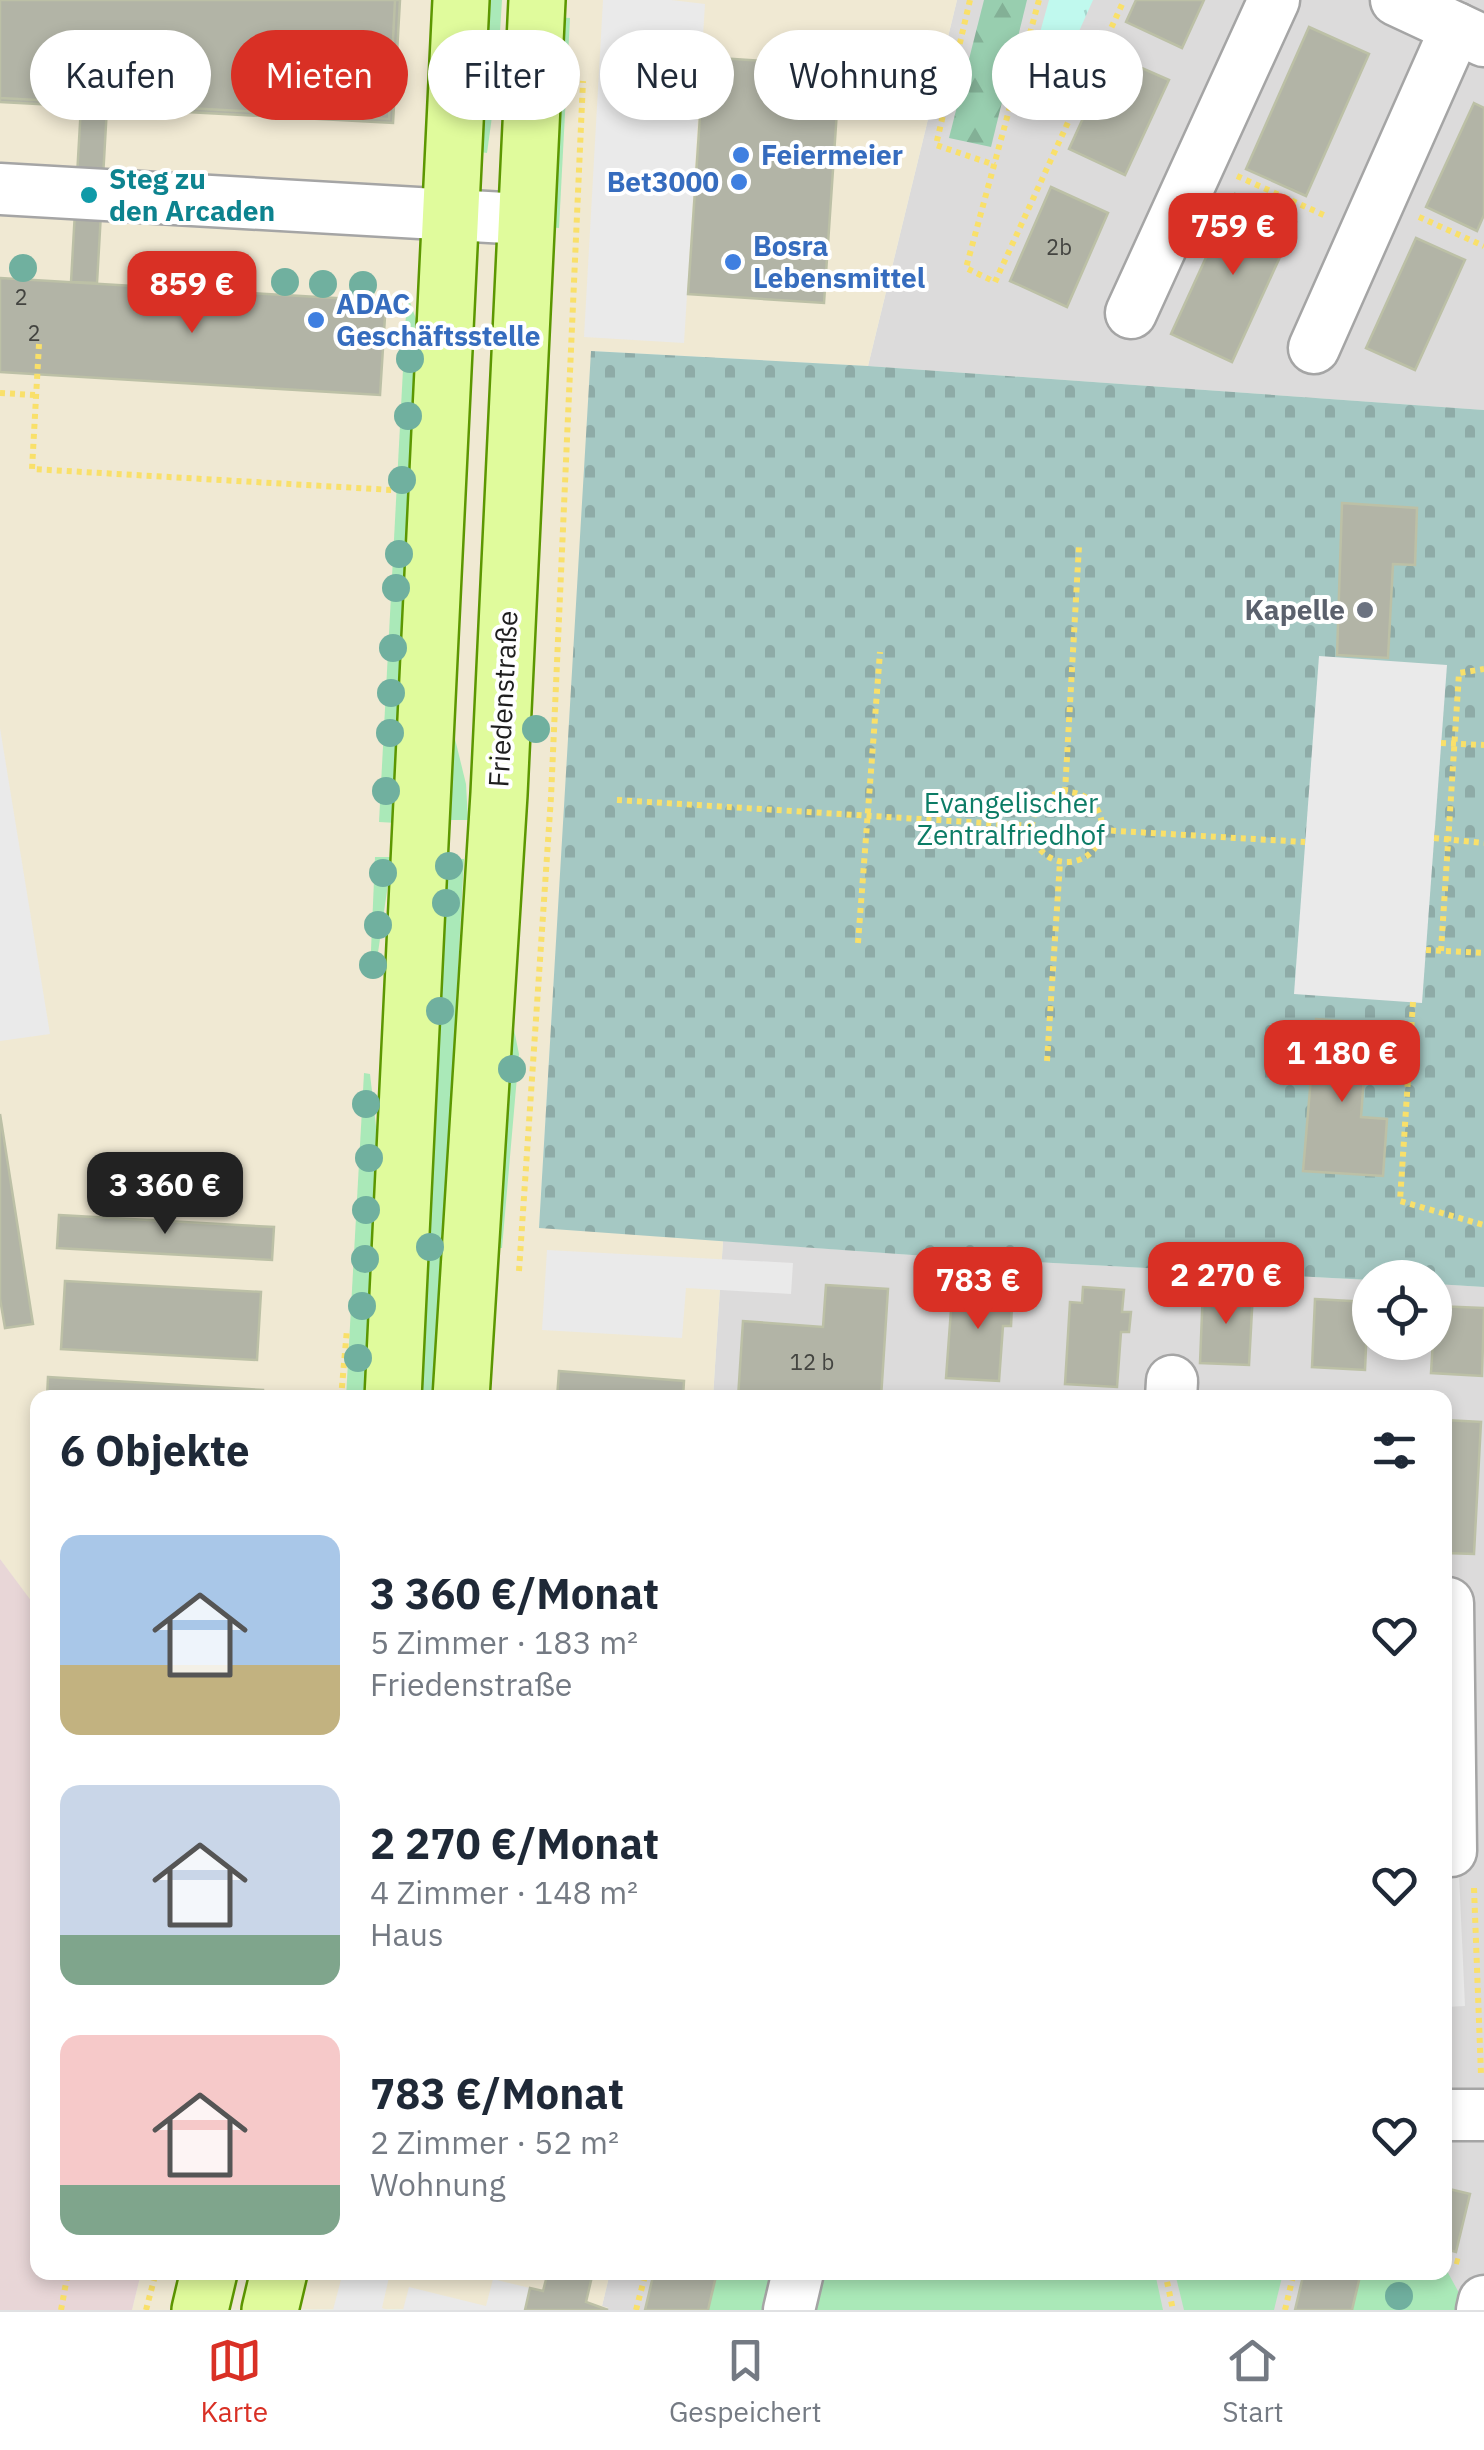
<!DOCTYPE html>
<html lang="de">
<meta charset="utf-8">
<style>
:root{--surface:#fff;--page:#f6f6f7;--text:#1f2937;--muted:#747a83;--line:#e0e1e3;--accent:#d93025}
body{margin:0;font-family:"IBM Plex Sans",sans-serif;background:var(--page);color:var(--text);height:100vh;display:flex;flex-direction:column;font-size:38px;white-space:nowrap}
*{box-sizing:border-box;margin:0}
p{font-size:32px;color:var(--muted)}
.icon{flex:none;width:55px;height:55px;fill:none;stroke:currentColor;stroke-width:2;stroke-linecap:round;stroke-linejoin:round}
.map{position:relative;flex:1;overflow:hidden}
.details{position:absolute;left:30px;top:1390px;width:1422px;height:890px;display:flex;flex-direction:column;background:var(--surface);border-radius:20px;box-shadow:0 5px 15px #0003}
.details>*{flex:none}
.banner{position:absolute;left:30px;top:30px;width:1425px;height:90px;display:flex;gap:20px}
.fabs{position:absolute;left:1352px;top:1260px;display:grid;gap:20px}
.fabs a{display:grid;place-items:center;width:100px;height:100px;border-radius:50%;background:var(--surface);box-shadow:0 5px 15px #0003;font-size:50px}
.price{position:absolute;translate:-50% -85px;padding:0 22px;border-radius:20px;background:var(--accent);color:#fff;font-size:32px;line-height:65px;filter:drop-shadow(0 2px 5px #0008)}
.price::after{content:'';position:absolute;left:50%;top:60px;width:30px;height:22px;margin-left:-15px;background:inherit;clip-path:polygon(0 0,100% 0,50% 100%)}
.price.on{background:#222;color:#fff}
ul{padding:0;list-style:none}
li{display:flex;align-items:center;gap:30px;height:250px;padding:0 30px}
li span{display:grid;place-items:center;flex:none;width:280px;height:200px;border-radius:20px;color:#555}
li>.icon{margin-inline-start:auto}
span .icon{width:120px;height:120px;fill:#fffc;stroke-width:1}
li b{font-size:42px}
h2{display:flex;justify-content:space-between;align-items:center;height:120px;padding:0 30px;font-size:42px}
.chip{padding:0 35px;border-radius:45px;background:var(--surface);box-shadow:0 5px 15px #0003;font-size:35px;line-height:90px}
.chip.on{background:var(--accent);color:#fff}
.menu{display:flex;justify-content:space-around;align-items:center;height:140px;border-top:2px solid var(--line);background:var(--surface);font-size:28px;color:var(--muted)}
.menu a{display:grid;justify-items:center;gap:5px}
.menu .on{color:var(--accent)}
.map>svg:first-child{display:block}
</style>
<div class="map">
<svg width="1484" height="2310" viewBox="0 0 1484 2310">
<defs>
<pattern id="forest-firs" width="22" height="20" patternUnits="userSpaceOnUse" patternTransform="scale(2.5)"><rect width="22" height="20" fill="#98ceaf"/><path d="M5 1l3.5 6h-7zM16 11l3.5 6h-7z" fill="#83b096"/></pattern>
<pattern id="cemetery-stones" width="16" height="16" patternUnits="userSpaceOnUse" patternTransform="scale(2.5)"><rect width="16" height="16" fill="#a5c8c3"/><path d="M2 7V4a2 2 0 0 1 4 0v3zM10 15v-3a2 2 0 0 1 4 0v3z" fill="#8eaba7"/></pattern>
<pattern id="park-tufts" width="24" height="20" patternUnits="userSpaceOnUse" patternTransform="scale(2.5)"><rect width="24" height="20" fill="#c0f9ee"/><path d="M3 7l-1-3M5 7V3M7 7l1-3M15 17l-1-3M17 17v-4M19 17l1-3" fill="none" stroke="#a5d5cc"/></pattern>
</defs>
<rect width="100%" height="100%" fill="#eaefe4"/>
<!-- residential -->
<g fill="#dcdbdb">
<polygon points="957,0 1484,0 1484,410 868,366"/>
<polygon points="723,1241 940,1257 1370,1280 1370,1342 1435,1342 1435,1284 1484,1287 1484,2310 608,2310 602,2306 610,2272 1445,2272 1445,1398 713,1397"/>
</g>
<!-- commercial -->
<g fill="#f0e9d3">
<polygon points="0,0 957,0 868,366 592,351 539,1227 723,1241 713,1397 38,1398 37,1610 0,1559"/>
<polygon points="141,2273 610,2273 602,2306 609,2308 132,2310"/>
</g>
<!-- railway -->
<polygon fill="#e8d6d7" points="0,1559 38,1610 38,2272 141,2273 132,2310 0,2310"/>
<!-- grass -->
<g fill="#aae9b8">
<polygon points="483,0 502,0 497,80 487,153 474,151"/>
<polygon points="554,17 570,18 559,228 545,227"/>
<polygon points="407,294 416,319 418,340 397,823 379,822"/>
<polygon points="447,706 466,784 468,820 434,820"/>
<polygon points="375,857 392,857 375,973 370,973"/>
<polygon points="432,858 464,859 435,1397 408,1398"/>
<polygon points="504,862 523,863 512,1020 519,1054 502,1248 494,1248"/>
<polygon points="364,1073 370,1074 379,1152 366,1375 364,1397 346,1398"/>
<polygon points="1446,2269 1459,2293 1455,2310 1352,2310 1361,2273 1435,2275 1445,2272"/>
<polygon points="825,2272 1155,2273 1163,2310 815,2310"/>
<polygon points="717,2273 771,2273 762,2310 708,2310"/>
<polygon points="1175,2273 1175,2272 1283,2273 1274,2310 1184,2310"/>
</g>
<!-- forest -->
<polygon fill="url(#forest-firs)" points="984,0 1027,0 991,147 949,138"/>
<!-- cemetery -->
<polygon fill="url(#cemetery-stones)" points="591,351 868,366 1484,410 1484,1287 1435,1284 1435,1278 1370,1278 1370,1280 940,1257 539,1228"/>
<!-- park -->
<polygon fill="url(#park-tufts)" points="1049,0 1093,0 1059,76 1031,65"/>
<!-- parking -->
<g fill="#eaeaea">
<polygon points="603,0 671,0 705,4 684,343 584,337"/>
<polygon points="1319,656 1447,665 1422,1003 1294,994"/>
<polygon points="0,728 50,1034 0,1041"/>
<polygon points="547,1250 793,1263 791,1294 686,1288 682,1338 542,1330"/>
<polygon points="1459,1874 1465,2006 1445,2007 1445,1875"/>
<polygon points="343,2272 390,2273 382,2308 388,2310 333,2310"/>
<polygon points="493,2279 530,2288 525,2310 403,2310 409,2287 486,2306"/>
</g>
<!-- building -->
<g fill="#b2b4a6" stroke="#bcc0a6" stroke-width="2.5">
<polygon points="0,0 400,0 393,123 0,102"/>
<polygon points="0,0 395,0 389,119 0,98"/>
<polygon points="1136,0 1204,0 1182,48 1126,22"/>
<polygon points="1309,27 1369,54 1306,196 1246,169"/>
<polygon points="1112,55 1169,80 1125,175 1069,149"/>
<polygon points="704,57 840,66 824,303 688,294"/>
<polygon points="1474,103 1484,108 1484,215 1477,231 1426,207"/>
<polygon points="81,106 107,107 97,283 71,282"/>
<polygon points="1051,187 1108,213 1067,307 1010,281"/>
<polygon points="1235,194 1296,222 1232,362 1171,334"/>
<polygon points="1416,238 1465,260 1415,370 1366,348"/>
<polygon points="0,278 386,301 380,395 0,372"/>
<polygon points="1342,503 1417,508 1415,565 1393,564 1388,658 1337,655"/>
<polygon points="1316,1019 1368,1023 1361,1117 1387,1119 1383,1176 1303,1171"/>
<polygon points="0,1114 33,1324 5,1328 0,1299"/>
<polygon points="59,1215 274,1227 272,1260 57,1248"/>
<polygon points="65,1281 261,1292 257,1360 61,1349"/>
<polygon points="965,1281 1005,1284 1004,1306 1012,1306 1011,1326 1003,1326 999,1381 946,1378 952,1296 964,1297"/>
<polygon points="826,1285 888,1289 881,1398 738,1398 743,1321 823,1327"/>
<polygon points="1083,1287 1124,1290 1122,1312 1131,1312 1129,1332 1121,1332 1117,1387 1065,1384 1070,1302 1082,1303"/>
<polygon points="1203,1289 1253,1292 1249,1365 1200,1363"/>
<polygon points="1315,1299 1368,1302 1365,1370 1312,1367"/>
<polygon points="1435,1306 1484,1308 1482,1376 1431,1373"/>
<polygon points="559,1371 684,1381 683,1398 557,1398"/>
<polygon points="48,1377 263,1390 263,1398 47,1398"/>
<polygon points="1445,1420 1481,1422 1474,1554 1445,1553"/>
<polygon points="1445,2188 1470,2194 1456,2252 1445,2249"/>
<polygon points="548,2272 593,2272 586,2302 608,2310 525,2310 530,2288 543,2291"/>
<polygon points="654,2272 717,2272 708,2310 645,2310"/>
<polygon points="1304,2272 1361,2272 1352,2310 1295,2310"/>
</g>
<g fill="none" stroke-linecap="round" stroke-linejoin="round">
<!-- minor casing -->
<g stroke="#a5a5a5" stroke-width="55">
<g id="minor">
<polyline points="1396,0 1484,41"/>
<polyline points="0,189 524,219"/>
<polyline points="1131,313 1274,0"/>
<polyline points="1314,348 1456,28"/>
<polyline points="1171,1398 1172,1381"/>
<polyline points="1448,1603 1451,1851"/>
<polyline points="1445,2115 1484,2115"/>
<polyline points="789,2310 798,2272"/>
<polyline points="1482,2310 1484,2301"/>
</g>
</g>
<!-- major casing -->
<g stroke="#5c9701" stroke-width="60">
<g id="major">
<polyline points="393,1398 461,0"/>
<polyline points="461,1398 499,794 537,0"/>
<polyline points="200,2310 209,2272"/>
<polyline points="270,2310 279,2272"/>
</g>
</g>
<!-- path -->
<g stroke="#f9e06a" stroke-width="6" stroke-dasharray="5 5" stroke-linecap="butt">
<polyline points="970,0 936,145 995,165"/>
<polyline points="1039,0 966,268 995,282 1124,0"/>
<polyline points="1237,176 1326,216"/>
<polyline points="1419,217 1484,246"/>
<polyline points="39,344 32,469 392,490"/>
<polyline points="0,393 35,395"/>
<polyline points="1441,743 1484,745"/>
<polyline points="1065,792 1079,546"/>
<circle cx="1067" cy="827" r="35"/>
<polyline points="617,800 1032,826"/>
<polyline points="1101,830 1305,842"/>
<polyline points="1434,838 1484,843"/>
<polyline points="858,943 880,652"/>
<polyline points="1426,950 1484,953"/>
<polyline points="1441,951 1459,673 1484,669"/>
<polyline points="1413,1002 1400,1201 1484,1225"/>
<polyline points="1047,1061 1060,862"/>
<polyline points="519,1271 551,797 583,81"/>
<polyline points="341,1398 347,1329"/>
<polyline points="1474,1888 1481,2075"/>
<polyline points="1445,2258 1464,2263"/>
<polyline points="1165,2272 1173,2310"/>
<polyline points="61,2310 68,2272"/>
<polyline points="146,2310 156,2272"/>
<polyline points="636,2310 646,2272"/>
<polyline points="1285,2310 1294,2272"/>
</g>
<!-- minor -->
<use href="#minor" stroke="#fff" stroke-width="50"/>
<!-- major -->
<use href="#major" stroke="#e0fb9c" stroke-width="55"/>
</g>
<!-- trees -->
<g fill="#70b09f">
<circle cx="486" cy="77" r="14"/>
<circle cx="23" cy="268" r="14"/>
<circle cx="182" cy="276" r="14"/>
<circle cx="285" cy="282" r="14"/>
<circle cx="323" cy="284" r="14"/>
<circle cx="363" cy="285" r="14"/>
<circle cx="410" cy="359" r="14"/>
<circle cx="408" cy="416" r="14"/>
<circle cx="402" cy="480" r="14"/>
<circle cx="399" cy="554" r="14"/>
<circle cx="396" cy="588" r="14"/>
<circle cx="393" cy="648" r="14"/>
<circle cx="391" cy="693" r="14"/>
<circle cx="536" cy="729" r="14"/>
<circle cx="390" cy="733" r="14"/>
<circle cx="386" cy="791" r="14"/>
<circle cx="449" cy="866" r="14"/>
<circle cx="383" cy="873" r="14"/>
<circle cx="446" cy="903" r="14"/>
<circle cx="378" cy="925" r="14"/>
<circle cx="373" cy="965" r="14"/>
<circle cx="440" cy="1011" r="14"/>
<circle cx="512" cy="1069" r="14"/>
<circle cx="366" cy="1104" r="14"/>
<circle cx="369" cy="1158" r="14"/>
<circle cx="366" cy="1210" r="14"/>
<circle cx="430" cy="1247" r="14"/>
<circle cx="365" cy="1259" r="14"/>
<circle cx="362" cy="1306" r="14"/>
<circle cx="358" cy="1358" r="14"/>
<circle cx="1399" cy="2296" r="14"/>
</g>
<!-- markers -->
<g fill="#3f7fe0" stroke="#fff" stroke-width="4">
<circle cx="741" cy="155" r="10"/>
<circle cx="739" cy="182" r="10"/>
<circle cx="733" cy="262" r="10"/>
<circle cx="316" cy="320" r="10"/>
</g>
<circle fill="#0f9aa8" stroke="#fff" stroke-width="4" cx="89" cy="195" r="10"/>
<circle fill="#6b7280" stroke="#fff" stroke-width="4" cx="1365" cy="610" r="10"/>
<g text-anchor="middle" stroke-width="8" stroke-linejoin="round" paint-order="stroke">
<!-- number labels -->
<g font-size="22" fill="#434440">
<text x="1059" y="255">2b</text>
<text x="21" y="305">2</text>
<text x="34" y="341">2</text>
<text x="812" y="1370">12 b</text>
</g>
<!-- shop labels -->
<g font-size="28" font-weight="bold" fill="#366cbe" stroke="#fff" text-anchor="start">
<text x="761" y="165">Feiermeier</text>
<text x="719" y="192" text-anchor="end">Bet3000</text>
<text x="753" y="256">Bosra<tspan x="753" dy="32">Lebensmittel</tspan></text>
<text x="336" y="314">ADAC<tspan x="336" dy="32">Geschäftsstelle</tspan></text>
</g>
<!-- culture labels -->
<g font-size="28" font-weight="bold" fill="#0d838f" stroke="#fff" text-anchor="start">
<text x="109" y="189">Steg zu<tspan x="109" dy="32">den Arcaden</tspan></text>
</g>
<!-- worship labels -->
<g font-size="28" font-weight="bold" fill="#5b616d" stroke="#fff" text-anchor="end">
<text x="1345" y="620">Kapelle</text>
</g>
<!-- street labels -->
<g font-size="28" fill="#1e1e1e" stroke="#fff">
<text transform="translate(503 699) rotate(-87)" y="10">Friedenstraße</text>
</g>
<!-- park labels -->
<g font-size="28" fill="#0c7c66" stroke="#fff">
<text x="1011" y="813">Evangelischer<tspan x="1011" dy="32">Zentralfriedhof</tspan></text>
</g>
</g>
</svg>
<div class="fabs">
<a><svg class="icon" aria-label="locate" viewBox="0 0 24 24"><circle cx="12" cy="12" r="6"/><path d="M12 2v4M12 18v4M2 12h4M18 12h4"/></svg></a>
</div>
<b class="price" style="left:1233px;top:278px">759 €</b>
<b class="price" style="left:192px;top:336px">859 €</b>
<b class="price" style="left:1342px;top:1105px">1 180 €</b>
<b class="price on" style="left:165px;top:1237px">3 360 €</b>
<b class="price" style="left:1226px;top:1327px">2 270 €</b>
<b class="price" style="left:978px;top:1332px">783 €</b>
<div class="banner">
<a class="chip">Kaufen</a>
<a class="chip on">Mieten</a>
<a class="chip">Filter</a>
<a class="chip">Neu</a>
<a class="chip">Wohnung</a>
<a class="chip">Haus</a>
</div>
<section class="details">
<h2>6 Objekte<svg class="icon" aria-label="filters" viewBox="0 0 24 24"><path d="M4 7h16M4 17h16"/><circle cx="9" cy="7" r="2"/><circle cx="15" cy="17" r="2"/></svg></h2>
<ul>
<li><span style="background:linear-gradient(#a9c7e8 65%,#c2b280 0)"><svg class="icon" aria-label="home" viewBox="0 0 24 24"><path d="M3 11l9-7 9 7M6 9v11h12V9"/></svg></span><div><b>3 360 €/Monat</b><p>5 Zimmer · 183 m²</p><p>Friedenstraße</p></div><svg class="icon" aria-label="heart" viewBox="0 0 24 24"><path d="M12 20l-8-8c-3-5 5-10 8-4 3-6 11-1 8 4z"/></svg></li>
<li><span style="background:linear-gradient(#c9d6e8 75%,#7fa58c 0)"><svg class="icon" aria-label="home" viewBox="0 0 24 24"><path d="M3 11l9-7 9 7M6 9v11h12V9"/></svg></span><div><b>2 270 €/Monat</b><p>4 Zimmer · 148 m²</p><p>Haus</p></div><svg class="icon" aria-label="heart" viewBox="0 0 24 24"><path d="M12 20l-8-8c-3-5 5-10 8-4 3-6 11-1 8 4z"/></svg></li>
<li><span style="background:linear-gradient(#f6c9c9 75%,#7fa58c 0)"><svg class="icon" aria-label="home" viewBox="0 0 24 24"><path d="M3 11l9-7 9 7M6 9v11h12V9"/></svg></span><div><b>783 €/Monat</b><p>2 Zimmer · 52 m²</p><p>Wohnung</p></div><svg class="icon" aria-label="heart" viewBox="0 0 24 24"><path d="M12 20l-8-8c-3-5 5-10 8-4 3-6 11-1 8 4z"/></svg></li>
</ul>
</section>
</div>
<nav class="menu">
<a class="on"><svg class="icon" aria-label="map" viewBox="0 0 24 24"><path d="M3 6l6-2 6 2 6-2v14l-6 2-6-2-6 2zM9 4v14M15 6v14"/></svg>Karte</a>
<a><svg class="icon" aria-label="saved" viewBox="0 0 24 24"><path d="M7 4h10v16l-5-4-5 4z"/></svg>Gespeichert</a>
<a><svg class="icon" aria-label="home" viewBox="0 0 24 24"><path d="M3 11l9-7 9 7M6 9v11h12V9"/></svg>Start</a>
</nav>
